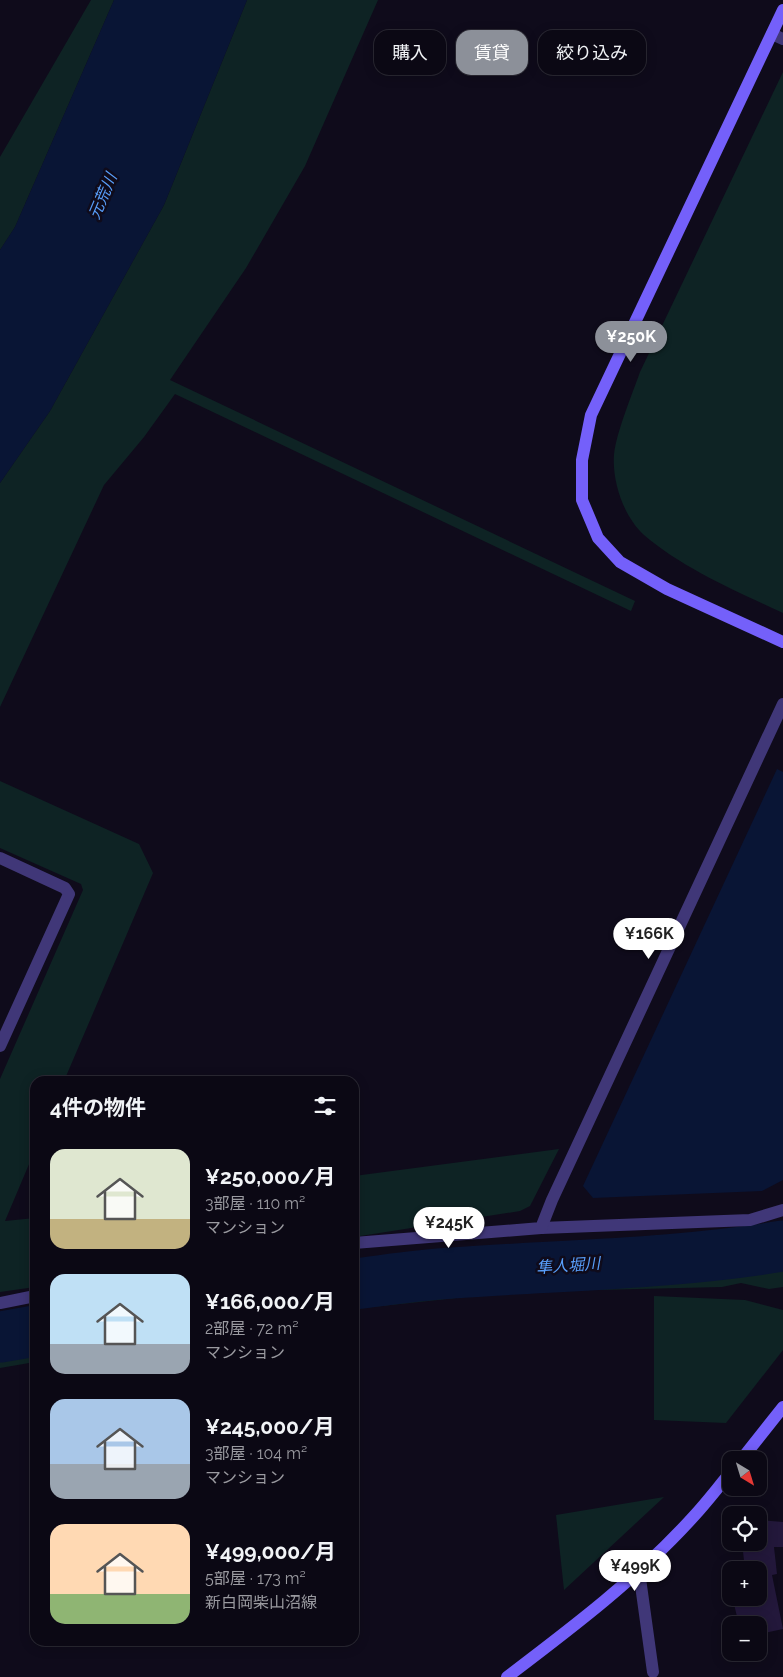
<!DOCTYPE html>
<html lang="ja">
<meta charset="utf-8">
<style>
:root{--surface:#0b0814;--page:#14111d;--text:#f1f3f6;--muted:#9a9aa0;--line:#2b2934;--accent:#8c9099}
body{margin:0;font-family:Raleway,"Noto Sans JP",sans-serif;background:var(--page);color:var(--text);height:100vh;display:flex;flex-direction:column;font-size:19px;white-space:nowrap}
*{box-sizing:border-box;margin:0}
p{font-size:16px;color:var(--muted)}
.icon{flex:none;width:28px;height:28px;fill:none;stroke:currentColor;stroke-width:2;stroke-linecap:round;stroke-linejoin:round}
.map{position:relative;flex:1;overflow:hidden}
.drawer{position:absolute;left:30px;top:1076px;width:329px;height:570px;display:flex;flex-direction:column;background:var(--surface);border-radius:15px;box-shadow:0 2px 12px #0003,0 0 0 1px var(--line)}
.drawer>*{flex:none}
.banner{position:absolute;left:374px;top:30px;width:334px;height:45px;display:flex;gap:10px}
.needle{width:32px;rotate:142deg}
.controls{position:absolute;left:722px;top:1451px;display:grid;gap:10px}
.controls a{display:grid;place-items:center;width:45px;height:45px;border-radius:10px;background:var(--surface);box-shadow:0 2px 12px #0003,0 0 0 1px var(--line);font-size:25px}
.price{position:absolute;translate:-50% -42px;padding:0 11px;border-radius:18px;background:#fff;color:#222;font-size:16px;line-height:32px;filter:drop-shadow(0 1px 2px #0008)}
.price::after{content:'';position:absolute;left:50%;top:30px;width:15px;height:11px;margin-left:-8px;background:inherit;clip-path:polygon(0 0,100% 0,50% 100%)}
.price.on{background:var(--accent);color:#fff}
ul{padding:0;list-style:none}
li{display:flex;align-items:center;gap:15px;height:125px;padding:0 20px}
li span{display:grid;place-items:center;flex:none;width:140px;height:100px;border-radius:15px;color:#555}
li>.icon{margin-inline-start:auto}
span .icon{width:60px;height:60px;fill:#fffc;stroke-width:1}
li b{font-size:21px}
h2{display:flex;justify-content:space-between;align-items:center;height:60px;padding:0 20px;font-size:21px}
.chip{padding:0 18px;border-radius:15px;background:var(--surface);box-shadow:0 2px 12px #0003,0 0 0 1px var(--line);font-size:18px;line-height:45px}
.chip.on{background:var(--accent);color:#fff}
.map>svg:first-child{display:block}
</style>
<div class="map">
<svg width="783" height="1677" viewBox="0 0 783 1677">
<rect width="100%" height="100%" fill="#0f0b1b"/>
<!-- green -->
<g fill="#0e2324">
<polygon points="91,0 114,0 15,227 0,250 0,157"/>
<polygon points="247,0 378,0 305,166 246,268 170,380 635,601 631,611 175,394 144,437 104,485 0,707 0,483 50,411 164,205"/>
<path d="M783,72V613C738,592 682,568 644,535C624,517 612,482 614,455C616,433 632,395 640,372Z"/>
<polygon points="0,781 139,844 153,873 64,1081 35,1081 35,1150 5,1221 35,1218 35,1287 0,1292 0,1079 83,890 81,884 0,848"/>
<polygon points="559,1149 530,1206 520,1211 354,1237 354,1176"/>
<polygon points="783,1228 783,1241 637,1258 354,1273 354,1262 507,1247 760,1234"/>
<polygon points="783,1261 783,1287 769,1289 741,1283 722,1287 512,1292 354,1309 354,1292 460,1284 549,1281 602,1281 661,1274 729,1273"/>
<polygon points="654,1296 745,1300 783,1310 783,1350 726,1423 654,1420"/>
<polygon points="35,1313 35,1324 0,1331 0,1320"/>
<polygon points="35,1346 35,1362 0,1368 0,1354"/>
<polygon points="664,1497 564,1590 556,1515"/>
</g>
<!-- water -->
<g fill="#091535">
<polygon points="114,0 247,0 164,205 50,411 0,483 0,250 15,227"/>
<polygon points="777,769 783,772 783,1180 762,1191 593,1198 583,1186"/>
</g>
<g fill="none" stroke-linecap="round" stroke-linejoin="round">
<!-- river -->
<g stroke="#091535" stroke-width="51">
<path d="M354,1284C387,1280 419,1275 452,1273C563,1265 673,1264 783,1246"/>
<polyline points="0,1337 35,1331"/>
</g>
</g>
<!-- building -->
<polygon fill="#23183b" points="759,1520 783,1522 783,1547 774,1547 777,1574 772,1575 783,1629 759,1634 759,1625 739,1625 734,1604 749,1601 748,1598 759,1598 759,1570 745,1570 742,1542 759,1542"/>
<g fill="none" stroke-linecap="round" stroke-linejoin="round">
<!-- lane -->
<g stroke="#403778" stroke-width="12">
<polyline points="772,34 783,39"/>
<polyline points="541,1228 750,1220 783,1210"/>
<polyline points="639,1571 653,1672"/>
</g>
<!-- street -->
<g stroke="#403778" stroke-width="12">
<polyline points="0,858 65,888 69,894 0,1046"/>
<polyline points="354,1243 541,1228 552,1200 783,704"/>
<polyline points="0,1303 35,1296"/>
</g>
<!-- secondary -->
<g stroke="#7460fa" stroke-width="12">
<polyline points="783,10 591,415 582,460 582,500 598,538 620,562 667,589 783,642"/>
<polyline points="741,1460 783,1407"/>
<path d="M507,1677C573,1627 639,1577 694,1516C707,1502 719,1486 731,1472"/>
</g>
</g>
<g text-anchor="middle" stroke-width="5" stroke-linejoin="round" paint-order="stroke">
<!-- water labels -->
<g font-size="16" font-style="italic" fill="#589efa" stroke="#0f0b1b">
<text transform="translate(102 196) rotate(-67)" y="6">元荒川</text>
<text transform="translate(568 1265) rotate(-4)" y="6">隼人堀川</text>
</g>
</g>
</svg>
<div class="controls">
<a><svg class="needle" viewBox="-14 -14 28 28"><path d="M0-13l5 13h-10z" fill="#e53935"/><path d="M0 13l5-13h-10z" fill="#9a9aa0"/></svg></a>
<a><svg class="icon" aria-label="locate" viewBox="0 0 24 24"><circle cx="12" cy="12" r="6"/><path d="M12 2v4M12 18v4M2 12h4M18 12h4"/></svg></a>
<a>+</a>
<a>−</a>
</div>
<b class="price on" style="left:631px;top:363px">¥250K</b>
<b class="price" style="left:649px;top:960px">¥166K</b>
<b class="price" style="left:449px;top:1249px">¥245K</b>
<b class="price" style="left:635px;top:1592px">¥499K</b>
<div class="banner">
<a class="chip">購入</a>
<a class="chip on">賃貸</a>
<a class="chip">絞り込み</a>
</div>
<section class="drawer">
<h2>4件の物件<svg class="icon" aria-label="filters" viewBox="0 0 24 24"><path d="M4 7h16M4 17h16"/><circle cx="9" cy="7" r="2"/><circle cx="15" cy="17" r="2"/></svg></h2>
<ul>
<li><span style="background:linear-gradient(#dfe7d0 70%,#c2b280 0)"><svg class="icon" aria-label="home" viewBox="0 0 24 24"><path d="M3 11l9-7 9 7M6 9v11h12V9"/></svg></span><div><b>¥250,000/月</b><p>3部屋 · 110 m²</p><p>マンション</p></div></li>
<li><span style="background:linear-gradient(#bfe0f5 70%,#9aa5b1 0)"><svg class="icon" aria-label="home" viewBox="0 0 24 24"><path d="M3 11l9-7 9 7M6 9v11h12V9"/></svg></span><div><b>¥166,000/月</b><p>2部屋 · 72 m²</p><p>マンション</p></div></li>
<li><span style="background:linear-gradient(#a9c7e8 65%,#9aa5b1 0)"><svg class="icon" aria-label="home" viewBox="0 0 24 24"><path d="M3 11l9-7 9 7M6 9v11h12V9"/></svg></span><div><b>¥245,000/月</b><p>3部屋 · 104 m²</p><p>マンション</p></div></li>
<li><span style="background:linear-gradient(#ffd9b3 70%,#8fb573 0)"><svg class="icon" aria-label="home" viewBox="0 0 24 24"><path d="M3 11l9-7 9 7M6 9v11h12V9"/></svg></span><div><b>¥499,000/月</b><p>5部屋 · 173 m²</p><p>新白岡柴山沼線</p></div></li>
</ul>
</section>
</div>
